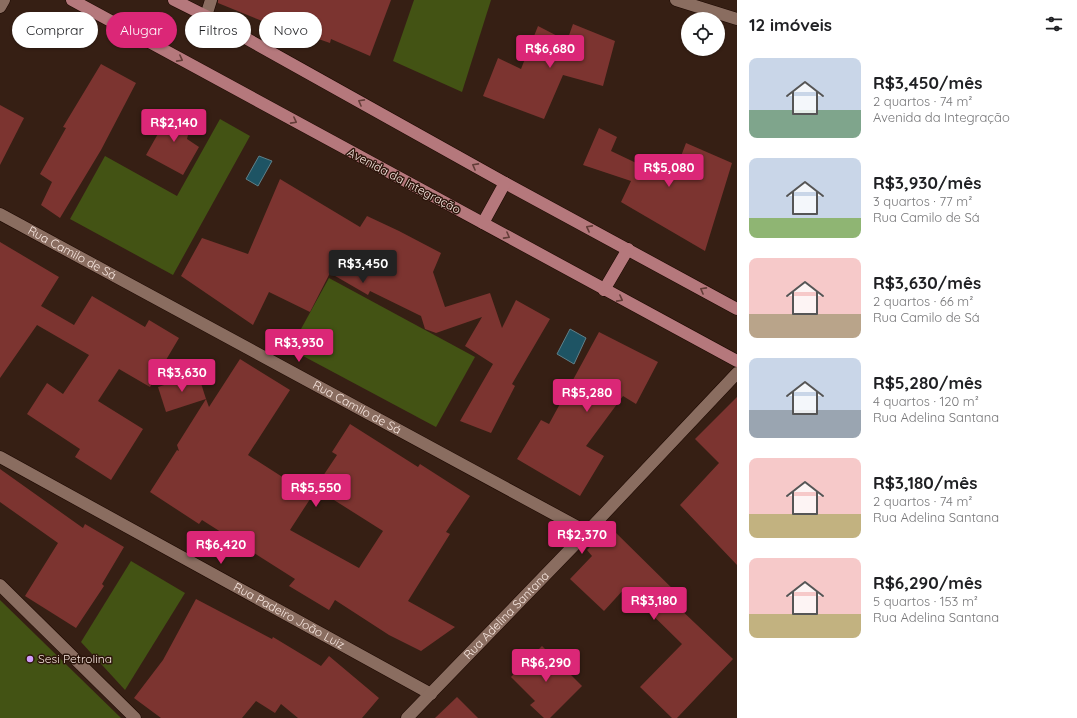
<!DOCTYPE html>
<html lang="pt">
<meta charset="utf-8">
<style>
:root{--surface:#fff;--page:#f6f6f6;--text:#202124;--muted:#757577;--accent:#db2777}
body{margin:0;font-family:Quicksand,sans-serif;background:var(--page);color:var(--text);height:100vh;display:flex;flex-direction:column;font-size:15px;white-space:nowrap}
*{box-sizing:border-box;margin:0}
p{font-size:13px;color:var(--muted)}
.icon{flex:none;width:22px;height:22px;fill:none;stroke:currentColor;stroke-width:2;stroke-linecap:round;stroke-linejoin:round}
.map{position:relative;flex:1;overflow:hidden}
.sheet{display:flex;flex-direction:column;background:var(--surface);width:340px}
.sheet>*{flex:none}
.hud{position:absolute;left:12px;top:12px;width:380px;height:36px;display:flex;gap:8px}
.tools{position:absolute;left:681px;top:12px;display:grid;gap:8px}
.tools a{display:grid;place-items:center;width:44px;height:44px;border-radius:50%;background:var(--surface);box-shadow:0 1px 3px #0004;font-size:20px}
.price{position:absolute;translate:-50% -34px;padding:0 9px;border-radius:4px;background:var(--accent);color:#fff;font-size:13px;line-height:26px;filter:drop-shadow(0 1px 2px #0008)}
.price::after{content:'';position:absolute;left:50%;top:24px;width:12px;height:9px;margin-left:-6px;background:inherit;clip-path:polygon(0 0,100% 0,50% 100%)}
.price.current{background:#222;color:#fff}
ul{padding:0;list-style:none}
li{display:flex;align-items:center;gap:12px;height:100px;padding:0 12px}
li span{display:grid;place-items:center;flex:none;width:112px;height:80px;border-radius:8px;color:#555}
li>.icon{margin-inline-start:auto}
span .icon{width:48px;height:48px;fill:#fffc;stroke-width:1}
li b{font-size:17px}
h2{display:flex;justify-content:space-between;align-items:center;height:48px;padding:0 12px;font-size:17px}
.tag{padding:0 14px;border-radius:18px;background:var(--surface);box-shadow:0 1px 3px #0004;font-size:14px;line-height:36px}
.tag.current{background:var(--accent);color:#fff}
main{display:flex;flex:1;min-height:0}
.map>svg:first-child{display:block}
</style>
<main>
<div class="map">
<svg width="737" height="718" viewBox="0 0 737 718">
<rect width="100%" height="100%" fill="#361f14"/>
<!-- green -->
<g fill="#435314">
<polygon points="414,0 491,0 462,92 393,61"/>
<polygon points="220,119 250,136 173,275 70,219 105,156 177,196"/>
<polygon points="329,278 475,357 436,427 290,349"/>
<polygon points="131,561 185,593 125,690 81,642"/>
<polygon points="0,600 121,718 0,718"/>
</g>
<!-- water -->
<g fill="#1e5464" stroke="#5f8089">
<polygon points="259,156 272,161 258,186 246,179"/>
<polygon points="570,329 586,338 574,364 557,354"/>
</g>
<!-- building -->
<g fill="#7c3430">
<polygon points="218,0 391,0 370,56 331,39 330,43 278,25 277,27 218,3"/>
<polygon points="573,24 615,41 603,86 563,75 544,119 483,96 498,58 521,69 538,26 567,41"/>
<polygon points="101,64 136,83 101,150 60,218 41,205 52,182 40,174 66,128 63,127"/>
<polygon points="0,105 24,118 0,165"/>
<polygon points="172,109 192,119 187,139 199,147 183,175 146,155"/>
<polygon points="599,128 617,137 611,151 672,180 686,143 732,163 705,251 621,202 631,181 583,165"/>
<polygon points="280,179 360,227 367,216 399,231 441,253 433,272 445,307 490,293 502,328 516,300 550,319 512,384 515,386 491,433 460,421 493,364 465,346 482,317 436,333 425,329 421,316 370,291 368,295 330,273 310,312 269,292 253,325 181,276 202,238 248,254"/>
<polygon points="0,242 59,277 41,306 74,325 92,296 145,327 149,320 179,338 150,387 119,369 98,401 143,429 111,480 75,457 80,449 27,414 47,383 63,394 89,355 37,325 0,378"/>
<polygon points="599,332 658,362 636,404 623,396 586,446 604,456 580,496 517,459 541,420 549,424"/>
<polygon points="240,359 290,390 248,455 312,496 290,530 359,568 383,531 315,488 337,455 332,452 350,424 418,467 420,464 470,496 446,532 450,534 408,601 455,627 421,651 389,635 335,600 329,610 289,586 295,579 202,520 199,524 150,492 177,450 179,451 177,445 206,399 209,407"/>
<polygon points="198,374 206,399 166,412 158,387"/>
<polygon points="737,397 737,565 680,505 719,463 695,439"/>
<polygon points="0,469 83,528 85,524 124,547 102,584 104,586 76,628 25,596 58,543 0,502"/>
<polygon points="610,527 685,601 678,607 733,659 677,718 672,718 640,687 682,644 625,588 604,611 570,579 592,556 587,550"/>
<polygon points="196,599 272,639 273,637 321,666 329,656 379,698 362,718 298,718 281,704 275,713 256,701 242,718 161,718 134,698 163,660"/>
<polygon points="542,646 582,686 550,718 544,718 530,705 535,701 511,677"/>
<polygon points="457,697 478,718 435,718"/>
</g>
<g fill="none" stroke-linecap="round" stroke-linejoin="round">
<!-- street casing -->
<g stroke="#1c0801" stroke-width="13">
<g id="street">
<polyline points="676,0 737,19"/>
<polyline points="0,7 4,0"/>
<polyline points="206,16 211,0"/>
<path id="s1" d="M0,214L587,532"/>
<path id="s2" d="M0,457L431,694"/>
</g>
</g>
<!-- secondary casing -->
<g stroke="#1c0801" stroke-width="13">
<g id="secondary">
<polyline points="0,585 135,718"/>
<path id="s3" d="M407,718L587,532L737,373"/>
</g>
</g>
<!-- primary casing -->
<g stroke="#1c0801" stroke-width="13">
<g id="primary">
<polyline points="72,0 737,361"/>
<polyline points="174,0 206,16 505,183 737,309"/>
<polyline points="483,223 505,183"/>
<polyline points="604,290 628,249"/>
</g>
</g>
<!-- street -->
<use href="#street" stroke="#8a6d60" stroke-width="12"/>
<!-- secondary -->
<use href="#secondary" stroke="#8a6d60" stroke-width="12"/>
<!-- primary -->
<use href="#primary" stroke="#b5787c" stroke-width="12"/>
</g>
<!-- one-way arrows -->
<defs><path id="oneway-chevron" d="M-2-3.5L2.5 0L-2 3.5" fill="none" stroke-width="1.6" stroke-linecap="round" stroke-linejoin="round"/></defs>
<g stroke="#633d38">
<use href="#oneway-chevron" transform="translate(180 59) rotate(28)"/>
<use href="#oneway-chevron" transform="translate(361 102) rotate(-151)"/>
<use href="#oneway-chevron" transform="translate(294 121) rotate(28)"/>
<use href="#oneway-chevron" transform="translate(475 166) rotate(-151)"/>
<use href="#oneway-chevron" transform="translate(589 228) rotate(-152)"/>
<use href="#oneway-chevron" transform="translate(507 236) rotate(29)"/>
<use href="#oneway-chevron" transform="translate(703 290) rotate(-151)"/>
<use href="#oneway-chevron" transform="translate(620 299) rotate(28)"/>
</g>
<!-- markers -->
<circle fill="#d29dfd" stroke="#2c150b" stroke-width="1.5" cx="30" cy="659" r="4"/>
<g text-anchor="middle" stroke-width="3" stroke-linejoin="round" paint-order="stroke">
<!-- street labels -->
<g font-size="12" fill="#f7e6df" stroke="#2c150b">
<text transform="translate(404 181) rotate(28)" y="4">Avenida da Integração</text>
<text dy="4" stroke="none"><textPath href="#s1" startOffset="82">Rua Camilo de Sá</textPath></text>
<text dy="4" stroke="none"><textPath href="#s1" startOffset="406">Rua Camilo de Sá</textPath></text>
<text dy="4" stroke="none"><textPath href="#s2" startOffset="330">Rua Padeiro João Luiz</textPath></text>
<text dy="4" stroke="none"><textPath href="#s3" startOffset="143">Rua Adelina Santana</textPath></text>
</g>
<!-- poi labels -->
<g font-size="12" fill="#f7e6df" stroke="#2c150b" text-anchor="start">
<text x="38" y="663">Sesi Petrolina</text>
</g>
</g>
</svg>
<div class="tools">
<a><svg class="icon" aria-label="locate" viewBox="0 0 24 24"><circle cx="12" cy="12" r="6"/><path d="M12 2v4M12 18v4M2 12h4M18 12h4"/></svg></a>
</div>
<b class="price" style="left:550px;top:69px">R$6,680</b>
<b class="price" style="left:174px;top:143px">R$2,140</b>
<b class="price" style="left:669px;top:188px">R$5,080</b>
<b class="price current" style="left:363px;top:284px">R$3,450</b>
<b class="price" style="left:299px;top:363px">R$3,930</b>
<b class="price" style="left:182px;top:393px">R$3,630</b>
<b class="price" style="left:587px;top:413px">R$5,280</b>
<b class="price" style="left:316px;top:508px">R$5,550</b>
<b class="price" style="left:582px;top:555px">R$2,370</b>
<b class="price" style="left:221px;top:565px">R$6,420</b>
<b class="price" style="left:654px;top:621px">R$3,180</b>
<b class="price" style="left:546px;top:683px">R$6,290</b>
<div class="hud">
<a class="tag">Comprar</a>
<a class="tag current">Alugar</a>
<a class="tag">Filtros</a>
<a class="tag">Novo</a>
</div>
</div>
<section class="sheet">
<h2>12 imóveis<svg class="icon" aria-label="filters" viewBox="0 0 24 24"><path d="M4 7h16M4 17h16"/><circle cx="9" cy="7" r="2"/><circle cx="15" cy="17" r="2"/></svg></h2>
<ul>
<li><span style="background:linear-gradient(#c9d6e8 65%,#7fa58c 0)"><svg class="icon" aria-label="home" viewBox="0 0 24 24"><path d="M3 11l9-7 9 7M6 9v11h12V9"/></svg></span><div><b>R$3,450/mês</b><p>2 quartos · 74 m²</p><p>Avenida da Integração</p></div></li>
<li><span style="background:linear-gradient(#c9d6e8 75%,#8fb573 0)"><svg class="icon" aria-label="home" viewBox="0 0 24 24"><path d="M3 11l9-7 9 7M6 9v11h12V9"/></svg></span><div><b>R$3,930/mês</b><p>3 quartos · 77 m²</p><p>Rua Camilo de Sá</p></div></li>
<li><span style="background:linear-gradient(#f6c9c9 70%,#b9a48a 0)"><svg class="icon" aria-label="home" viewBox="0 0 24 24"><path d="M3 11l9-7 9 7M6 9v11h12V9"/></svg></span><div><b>R$3,630/mês</b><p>2 quartos · 66 m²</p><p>Rua Camilo de Sá</p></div></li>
<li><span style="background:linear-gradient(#c9d6e8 65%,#9aa5b1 0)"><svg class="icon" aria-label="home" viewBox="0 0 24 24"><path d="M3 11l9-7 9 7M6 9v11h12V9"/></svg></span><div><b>R$5,280/mês</b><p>4 quartos · 120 m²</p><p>Rua Adelina Santana</p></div></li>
<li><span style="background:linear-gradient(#f6c9c9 70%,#c2b280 0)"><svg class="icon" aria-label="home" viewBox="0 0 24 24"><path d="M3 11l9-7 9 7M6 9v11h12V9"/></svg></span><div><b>R$3,180/mês</b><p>2 quartos · 74 m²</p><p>Rua Adelina Santana</p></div></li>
<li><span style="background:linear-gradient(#f6c9c9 70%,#c2b280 0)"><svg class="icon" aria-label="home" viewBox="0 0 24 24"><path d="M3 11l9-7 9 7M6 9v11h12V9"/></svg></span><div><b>R$6,290/mês</b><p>5 quartos · 153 m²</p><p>Rua Adelina Santana</p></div></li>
</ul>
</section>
</main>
